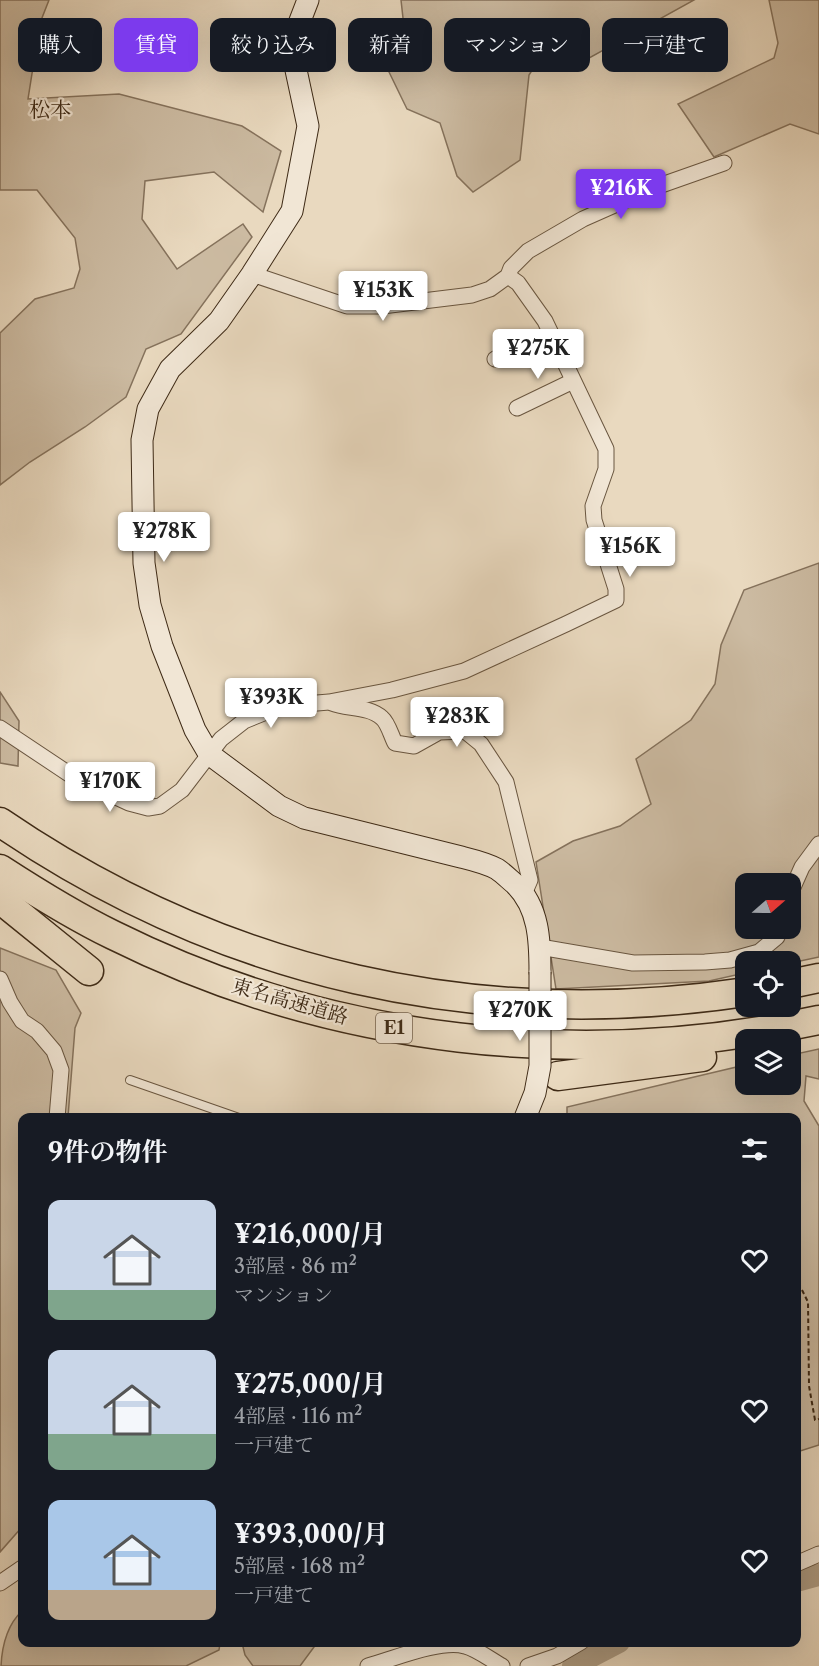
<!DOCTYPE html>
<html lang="ja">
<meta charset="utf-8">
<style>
:root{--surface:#171b24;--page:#20242c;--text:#f1f3f6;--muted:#9ea1a6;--accent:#7c3aed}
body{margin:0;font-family:"Libre Caslon Text","Noto Serif JP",serif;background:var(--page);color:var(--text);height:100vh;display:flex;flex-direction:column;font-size:22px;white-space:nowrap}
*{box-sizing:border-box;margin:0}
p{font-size:20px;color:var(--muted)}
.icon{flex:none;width:33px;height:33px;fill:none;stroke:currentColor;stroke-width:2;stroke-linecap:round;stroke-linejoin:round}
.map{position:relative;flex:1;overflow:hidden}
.side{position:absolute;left:18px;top:1113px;width:783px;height:534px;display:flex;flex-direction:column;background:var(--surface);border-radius:12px;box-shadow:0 6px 24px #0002}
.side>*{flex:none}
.top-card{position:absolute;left:18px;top:18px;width:783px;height:54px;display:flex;gap:12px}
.needle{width:39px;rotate:70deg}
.buttons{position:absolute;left:735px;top:873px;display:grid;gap:12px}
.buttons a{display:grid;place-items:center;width:66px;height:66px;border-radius:12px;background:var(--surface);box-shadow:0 6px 24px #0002;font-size:30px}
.price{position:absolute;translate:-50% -51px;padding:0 14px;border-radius:6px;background:#fff;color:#222;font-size:20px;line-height:39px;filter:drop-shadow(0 2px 3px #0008)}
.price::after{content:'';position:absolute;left:50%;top:36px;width:18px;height:14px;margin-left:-9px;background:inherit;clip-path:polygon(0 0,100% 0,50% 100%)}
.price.selected{background:var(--accent);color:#fff}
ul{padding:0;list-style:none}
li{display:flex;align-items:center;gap:18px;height:150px;padding:0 30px}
li span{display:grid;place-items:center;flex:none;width:168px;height:120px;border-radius:12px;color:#555}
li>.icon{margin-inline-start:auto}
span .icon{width:72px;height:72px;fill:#fffc;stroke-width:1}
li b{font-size:26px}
h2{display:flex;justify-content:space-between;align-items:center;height:72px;padding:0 30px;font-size:26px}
.tag{padding:0 21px;border-radius:12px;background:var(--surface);box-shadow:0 6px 24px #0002;font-size:21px;line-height:54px}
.tag.selected{background:var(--accent);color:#fff}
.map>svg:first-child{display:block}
</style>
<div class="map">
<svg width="819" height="1666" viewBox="0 0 819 1666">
<rect width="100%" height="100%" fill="#e9d9bf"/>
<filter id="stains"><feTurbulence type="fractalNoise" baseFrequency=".00333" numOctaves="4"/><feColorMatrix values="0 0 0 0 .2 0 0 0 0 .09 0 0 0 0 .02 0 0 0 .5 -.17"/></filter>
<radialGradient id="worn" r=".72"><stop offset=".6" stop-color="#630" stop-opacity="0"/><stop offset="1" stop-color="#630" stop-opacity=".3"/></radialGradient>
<!-- green -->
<g fill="#ccbba2" stroke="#85725c" stroke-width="1.5" fill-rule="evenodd">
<polygon points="0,0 49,0 40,23 28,99 119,94 242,126 281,151 263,212 214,172 145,181 142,219 177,269 243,224 252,237 181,334 146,349 126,397 85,427 30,462 0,485 0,333 35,299 74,288 80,269 75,238 37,190 0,190"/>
<polygon points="401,0 694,0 582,62 546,48 529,75 520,160 473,192 457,176 440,123 407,109 389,72 403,18"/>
<polygon points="769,0 819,0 819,134 790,124 714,157 678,104 774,58 778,43"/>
<path d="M819,563V957L791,963L790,962H746L745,973L709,981L556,989L536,862L573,841L620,826L651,804L636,759L691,720L715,684L721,645L744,590ZM746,884H790V928H746Z"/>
<polygon points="0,692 19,721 18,766 0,763"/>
<polygon points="0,948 56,970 81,1013 75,1028 68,1117 22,1118 22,1527 0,1552"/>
<polygon points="819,1049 819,1079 806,1076 804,1101 819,1126 819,1445 797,1452 796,1118 567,1118 567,1107 745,1065 746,1084 790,1084 791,1055"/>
<path d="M22,1611V1642L220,1643L219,1650L186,1666H1C2,1646 7,1625 22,1611Z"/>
<polygon points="242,1643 242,1642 317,1643 300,1666 253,1666 245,1655"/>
</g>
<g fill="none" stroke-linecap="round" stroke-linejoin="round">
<!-- river -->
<g stroke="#af9e86" stroke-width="22">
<polyline points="796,1581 819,1575"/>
<polyline points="573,1666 619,1642"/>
</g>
<!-- lane casing -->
<g stroke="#695640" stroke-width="10">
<polyline id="lane" points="130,1080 239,1118"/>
</g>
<!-- street casing -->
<g stroke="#695640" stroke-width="17">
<g id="street">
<polyline points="252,274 347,306 382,306 472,295 490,289 508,276 511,268 528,251 583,219 653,188 724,163"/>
<polyline points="495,359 550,333"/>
<polyline points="517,408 573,381"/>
<path d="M332,703C347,709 369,706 382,718C388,723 391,735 395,743L414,746L439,732L465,731L481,744L506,782L530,880L524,894"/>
<polyline points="0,728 75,778 129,803 148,808 160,806 182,790 221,739 244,721 271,710 293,705 329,702 392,690 464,671 566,624 616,600 616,589 594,520 593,506 606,469 606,449 545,321 518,283 508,276"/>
<polyline points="790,894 802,867 819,844"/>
<polyline points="540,947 633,963 705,962 730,960 759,952 777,937 780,928"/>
<polyline points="0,979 10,1002 22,1021 37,1031 54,1051 61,1070 57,1118"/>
<polyline points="796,1564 819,1554"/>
<polyline points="0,1583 22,1568"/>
<path d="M368,1666C393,1659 441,1639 465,1646C477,1649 491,1660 502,1666"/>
<polyline points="528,1666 557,1656 581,1642"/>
</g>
</g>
<!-- secondary casing -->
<g stroke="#3e2a16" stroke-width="23">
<path id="secondary" d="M308,0L298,26L296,70L308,126L292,211L252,274L219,321L170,369L148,409L142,440L144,563L150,605L162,646L195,730L209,754L279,806L304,818L461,857C473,860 486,863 497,869C503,873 509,879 515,884C539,908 540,940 540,972"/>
</g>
<!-- highway casing -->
<g stroke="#3e2a16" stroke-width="31">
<g id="highway">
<path d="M0,822C224,975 477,1032 746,992"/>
<path d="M0,869C37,893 74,916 113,935C332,1044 581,1071 819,1020"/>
<polyline points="0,899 89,971"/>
<polyline points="790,984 819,978"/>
<polyline points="558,1076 702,1057"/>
</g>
</g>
<!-- path -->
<polyline stroke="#3e2a16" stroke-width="2" stroke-dasharray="4.5 3" stroke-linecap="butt" points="802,1290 808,1302 809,1386 815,1420 819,1419"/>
<!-- lane -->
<use href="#lane" stroke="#f1e6d5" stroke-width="8"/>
<!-- street -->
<use href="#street" stroke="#f1e6d5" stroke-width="15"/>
<!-- secondary -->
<use href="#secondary" stroke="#f1e6d5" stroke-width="21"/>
<!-- highway -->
<use href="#highway" stroke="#e9d9bf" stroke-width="28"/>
<!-- secondary-bridge casing -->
<g stroke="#3e2a16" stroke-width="23" stroke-linecap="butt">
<polyline id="secondary-bridge" points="525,1118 535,1093 540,1066 540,972"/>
</g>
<!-- secondary-bridge -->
<use href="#secondary-bridge" stroke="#f1e6d5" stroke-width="21"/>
</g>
<g text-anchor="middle" stroke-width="4.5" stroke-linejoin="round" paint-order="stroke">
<!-- shield labels -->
<rect fill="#f1e6d5" stroke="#74624f" stroke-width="1.5" x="376" y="1013" width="36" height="30" rx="4.5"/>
<g font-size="18" font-weight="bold" fill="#3e2a16">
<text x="394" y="1034">E1</text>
</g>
<!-- street labels -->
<g font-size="20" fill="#3e2a16" stroke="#f1e6d5">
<text transform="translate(290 1001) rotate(16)" y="7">東名高速道路</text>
</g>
<!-- neighbourhood labels -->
<g font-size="21" fill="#3e2a16" stroke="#f1e6d5">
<text x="50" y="117">松本</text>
</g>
</g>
<rect width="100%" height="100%" filter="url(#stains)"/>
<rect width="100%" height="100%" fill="url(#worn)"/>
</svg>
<div class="buttons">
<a><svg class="needle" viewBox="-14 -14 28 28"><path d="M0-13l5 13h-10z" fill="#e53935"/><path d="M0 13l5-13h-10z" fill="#9ea1a6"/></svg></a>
<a><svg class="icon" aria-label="locate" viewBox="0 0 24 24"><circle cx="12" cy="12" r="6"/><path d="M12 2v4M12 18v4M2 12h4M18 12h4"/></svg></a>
<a><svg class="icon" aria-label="layers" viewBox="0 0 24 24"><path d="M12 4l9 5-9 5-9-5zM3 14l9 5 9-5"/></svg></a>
</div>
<b class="price selected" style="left:621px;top:220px">¥216K</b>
<b class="price" style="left:383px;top:322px">¥153K</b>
<b class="price" style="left:538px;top:380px">¥275K</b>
<b class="price" style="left:164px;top:563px">¥278K</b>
<b class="price" style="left:630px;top:578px">¥156K</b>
<b class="price" style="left:271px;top:729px">¥393K</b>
<b class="price" style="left:457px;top:748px">¥283K</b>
<b class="price" style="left:110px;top:813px">¥170K</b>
<b class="price" style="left:520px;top:1042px">¥270K</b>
<div class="top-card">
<a class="tag">購入</a>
<a class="tag selected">賃貸</a>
<a class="tag">絞り込み</a>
<a class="tag">新着</a>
<a class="tag">マンション</a>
<a class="tag">一戸建て</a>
</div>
<section class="side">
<h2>9件の物件<svg class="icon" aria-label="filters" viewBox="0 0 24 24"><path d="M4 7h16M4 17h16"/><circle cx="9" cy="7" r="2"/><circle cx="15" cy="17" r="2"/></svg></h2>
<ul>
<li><span style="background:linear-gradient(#c9d6e8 75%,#7fa58c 0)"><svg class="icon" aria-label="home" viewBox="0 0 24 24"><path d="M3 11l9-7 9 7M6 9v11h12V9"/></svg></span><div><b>¥216,000/月</b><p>3部屋 · 86 m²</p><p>マンション</p></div><svg class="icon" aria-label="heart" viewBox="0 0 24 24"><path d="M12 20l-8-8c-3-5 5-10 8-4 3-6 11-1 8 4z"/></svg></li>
<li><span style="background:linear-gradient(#c9d6e8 70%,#7fa58c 0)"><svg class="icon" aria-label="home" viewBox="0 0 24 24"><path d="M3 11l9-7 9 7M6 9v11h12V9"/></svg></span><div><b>¥275,000/月</b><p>4部屋 · 116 m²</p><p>一戸建て</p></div><svg class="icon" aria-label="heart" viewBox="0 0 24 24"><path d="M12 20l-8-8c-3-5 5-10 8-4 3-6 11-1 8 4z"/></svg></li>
<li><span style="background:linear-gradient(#a9c7e8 75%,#b9a48a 0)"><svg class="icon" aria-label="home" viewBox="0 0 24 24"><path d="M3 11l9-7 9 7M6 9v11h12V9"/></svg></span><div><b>¥393,000/月</b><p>5部屋 · 168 m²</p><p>一戸建て</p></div><svg class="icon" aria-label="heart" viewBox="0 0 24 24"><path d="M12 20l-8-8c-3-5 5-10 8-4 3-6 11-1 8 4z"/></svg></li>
</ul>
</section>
</div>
